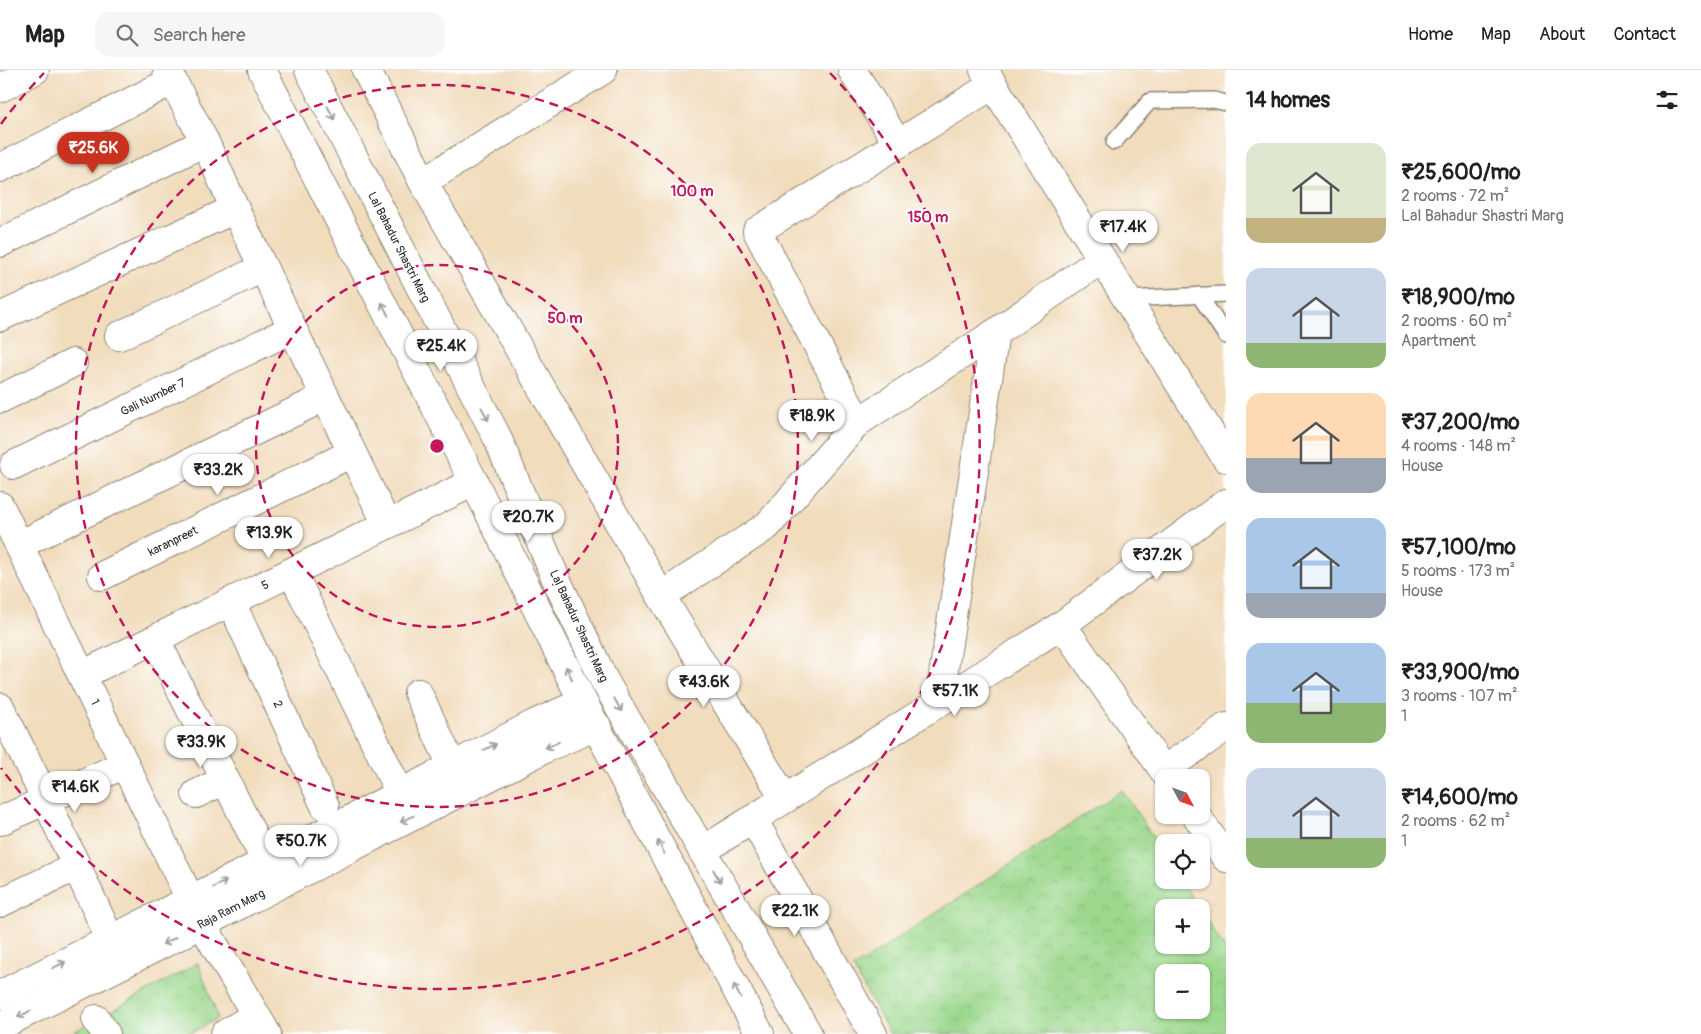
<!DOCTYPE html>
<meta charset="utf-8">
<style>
:root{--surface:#fff;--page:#f6f6f6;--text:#202124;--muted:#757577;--line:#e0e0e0;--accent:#c8321e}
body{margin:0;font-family:Pangolin,sans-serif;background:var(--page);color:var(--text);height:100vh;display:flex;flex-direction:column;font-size:19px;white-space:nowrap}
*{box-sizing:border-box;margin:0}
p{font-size:16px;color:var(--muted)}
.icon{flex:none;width:28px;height:28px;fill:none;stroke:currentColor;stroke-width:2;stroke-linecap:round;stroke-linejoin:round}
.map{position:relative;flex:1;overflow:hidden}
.side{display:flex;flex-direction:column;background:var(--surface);width:475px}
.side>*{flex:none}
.needle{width:32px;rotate:131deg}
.tools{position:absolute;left:1155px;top:699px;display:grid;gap:10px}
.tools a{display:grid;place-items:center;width:55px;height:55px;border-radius:10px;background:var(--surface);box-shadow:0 1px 4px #0004;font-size:25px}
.price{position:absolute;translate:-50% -42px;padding:0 11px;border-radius:18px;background:#fff;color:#222;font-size:16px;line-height:32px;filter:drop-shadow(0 1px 2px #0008)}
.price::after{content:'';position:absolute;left:50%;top:30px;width:15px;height:11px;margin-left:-8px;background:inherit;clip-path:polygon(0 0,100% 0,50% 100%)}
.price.selected{background:var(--accent);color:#fff}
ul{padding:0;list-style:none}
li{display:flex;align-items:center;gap:15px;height:125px;padding:0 20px}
li span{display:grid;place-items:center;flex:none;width:140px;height:100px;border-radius:15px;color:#555}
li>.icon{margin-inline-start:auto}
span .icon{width:60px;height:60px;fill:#fffc;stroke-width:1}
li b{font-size:21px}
h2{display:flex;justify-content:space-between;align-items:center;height:60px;padding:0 20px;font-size:21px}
header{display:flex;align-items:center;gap:30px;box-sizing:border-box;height:70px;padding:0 25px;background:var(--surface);border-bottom:1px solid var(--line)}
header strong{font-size:24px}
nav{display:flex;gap:28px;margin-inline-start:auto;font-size:18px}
.search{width:350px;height:45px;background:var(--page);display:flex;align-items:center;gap:12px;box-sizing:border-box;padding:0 18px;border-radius:15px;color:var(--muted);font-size:19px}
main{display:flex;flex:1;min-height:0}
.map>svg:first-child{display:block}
</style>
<header>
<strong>Map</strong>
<div class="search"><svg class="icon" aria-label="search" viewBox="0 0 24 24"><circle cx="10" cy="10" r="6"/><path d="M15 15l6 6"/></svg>Search here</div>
<nav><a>Home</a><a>Map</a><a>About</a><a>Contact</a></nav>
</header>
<main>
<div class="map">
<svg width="1226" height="964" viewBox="0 0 1226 964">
<defs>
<pattern id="park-crowns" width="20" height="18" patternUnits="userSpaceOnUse" patternTransform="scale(1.25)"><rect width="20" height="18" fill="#9cd88d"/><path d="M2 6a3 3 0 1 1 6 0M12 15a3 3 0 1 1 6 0" fill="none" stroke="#87ba7a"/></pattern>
</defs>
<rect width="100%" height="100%" fill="#fff"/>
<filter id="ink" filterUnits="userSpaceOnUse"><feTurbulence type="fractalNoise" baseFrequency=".02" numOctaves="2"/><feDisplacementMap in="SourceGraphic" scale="10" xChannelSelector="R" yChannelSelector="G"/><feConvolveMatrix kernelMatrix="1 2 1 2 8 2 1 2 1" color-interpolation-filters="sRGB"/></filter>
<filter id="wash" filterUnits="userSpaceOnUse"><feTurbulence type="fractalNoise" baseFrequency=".0096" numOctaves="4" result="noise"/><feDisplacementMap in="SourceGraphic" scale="20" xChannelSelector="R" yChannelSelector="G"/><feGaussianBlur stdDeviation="1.12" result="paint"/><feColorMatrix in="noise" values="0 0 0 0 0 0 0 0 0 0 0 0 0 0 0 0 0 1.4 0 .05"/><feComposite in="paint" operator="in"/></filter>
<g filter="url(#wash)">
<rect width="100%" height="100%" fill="#f1dcbc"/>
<!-- park -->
<g fill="url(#park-crowns)" stroke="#64825c" fill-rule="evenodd">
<path d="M1122,720L1164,784V810H1181L1198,837L1164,838V875H1201V842L1226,880V964H890L853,898ZM1164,902H1201V940H1164Z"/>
<polygon points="198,893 218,948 189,964 70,964"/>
</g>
</g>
<g filter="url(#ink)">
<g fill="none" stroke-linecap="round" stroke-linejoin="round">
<!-- lane casing -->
<g stroke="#8e8474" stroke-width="18">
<g id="lane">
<polyline points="1114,72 1150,31 1214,30 1226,33"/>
<polyline points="1199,225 1226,266"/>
<polyline points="1126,229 1226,224"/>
</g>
</g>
<!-- street casing -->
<g stroke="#8e8474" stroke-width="30">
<g id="street">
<polyline points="167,0 205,72 235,139 387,455"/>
<polyline points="366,0 423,112 661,526 785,729"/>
<polyline points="852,0 898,74"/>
<polyline points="984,0 1226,388"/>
<polyline points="0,18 35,0"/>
<polyline points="0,98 172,11"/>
<polyline points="423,112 603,0"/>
<polyline points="0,173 205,72"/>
<polyline points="0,247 235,139"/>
<polyline points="119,266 263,198"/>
<polyline points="0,329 73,293"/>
<polyline points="858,352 757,161 993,15"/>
<polyline points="14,395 292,259"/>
<polyline points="0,436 190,829 202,854 267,964"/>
<polyline points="19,475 325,327"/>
<polyline points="292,502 400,723"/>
<polyline points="102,506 352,383"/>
<polyline points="661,526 767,456 858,352 995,263"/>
<polyline points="231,532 325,736"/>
<polyline points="1062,555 1226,433"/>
<polyline points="162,582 265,790"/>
<polyline points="82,605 474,412"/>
<polyline points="418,623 452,696"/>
<polyline points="939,632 995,263 1102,189"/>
<polyline points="0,637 46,730 110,869"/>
<polyline points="1164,700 1226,657"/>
<polyline points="196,724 225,710"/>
<polyline points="1196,745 1226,788"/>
<polyline points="753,749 873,964"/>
<polyline points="0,751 125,694"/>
<polyline points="702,781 1062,555 1169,708"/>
<polyline points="0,833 77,796"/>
<polyline points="96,949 106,964"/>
<polyline points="225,964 256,945"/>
</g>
</g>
<!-- secondary casing -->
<g stroke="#8e8474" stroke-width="30">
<g id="secondary">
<polyline points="262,0 474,412 583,632 760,964"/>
<polyline points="309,0 497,367 556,509 604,610 808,964"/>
<polyline points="0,925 351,749 534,654 583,632"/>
<polyline points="0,956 202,854 550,676 597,656"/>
</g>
</g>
<!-- lane -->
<use href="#lane" stroke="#fff" stroke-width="15"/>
<!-- street -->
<use href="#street" stroke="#fff" stroke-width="28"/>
<!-- secondary -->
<use href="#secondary" stroke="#fff" stroke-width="28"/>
</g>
<!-- one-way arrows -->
<defs><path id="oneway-shaft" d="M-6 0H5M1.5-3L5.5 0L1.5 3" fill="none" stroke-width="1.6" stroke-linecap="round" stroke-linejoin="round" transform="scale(1.25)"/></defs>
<g stroke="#a0a0a0">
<use href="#oneway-shaft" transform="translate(331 43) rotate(63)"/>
<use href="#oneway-shaft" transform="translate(385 239) rotate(-117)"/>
<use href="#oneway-shaft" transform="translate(485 344) rotate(62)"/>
<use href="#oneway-shaft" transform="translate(569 603) rotate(-116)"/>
<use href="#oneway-shaft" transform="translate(618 635) rotate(60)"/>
<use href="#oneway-shaft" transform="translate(552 675) rotate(156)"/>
<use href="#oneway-shaft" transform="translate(490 677) rotate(-27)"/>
<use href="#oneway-shaft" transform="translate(407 749) rotate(153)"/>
<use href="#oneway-shaft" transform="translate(661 777) rotate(-118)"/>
<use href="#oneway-shaft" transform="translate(717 806) rotate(60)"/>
<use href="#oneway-shaft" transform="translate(220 814) rotate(-27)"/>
<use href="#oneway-shaft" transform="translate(169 871) rotate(153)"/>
<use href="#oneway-shaft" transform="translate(59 895) rotate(-27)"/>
<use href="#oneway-shaft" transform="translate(737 921) rotate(-118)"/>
<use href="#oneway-shaft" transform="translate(24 944) rotate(153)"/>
</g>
</g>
<!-- distance rings -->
<g fill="none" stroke="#c2185b" stroke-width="2.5" stroke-dasharray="9 6">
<circle cx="437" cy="376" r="181"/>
<circle cx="437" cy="376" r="361"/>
<path d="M1 54A542 542 0 0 1 44 3M830 3A542 542 0 1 1 1 698"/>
</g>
<g text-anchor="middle" stroke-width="4" stroke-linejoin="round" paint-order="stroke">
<!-- street labels -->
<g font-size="12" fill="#2b2b2b" stroke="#fff">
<text transform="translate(399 177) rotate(63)" y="4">Lal Bahadur Shastri Marg</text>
<text transform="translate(153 327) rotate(-26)" y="4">Gali Number 7</text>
<text transform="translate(173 471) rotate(-26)" y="4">karanpreet</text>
<text transform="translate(265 515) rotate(-27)" y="4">5</text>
<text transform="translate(579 556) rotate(65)" y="4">Lal Bahadur Shastri Marg</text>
<text transform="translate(95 632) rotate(65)" y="4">1</text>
<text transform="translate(278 634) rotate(65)" y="4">2</text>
<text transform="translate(231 839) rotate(-27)" y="4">Raja Ram Marg</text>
</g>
</g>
<circle cx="437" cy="376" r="8" fill="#c2185b" stroke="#fff" stroke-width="2.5"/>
<g font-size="15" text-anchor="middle" font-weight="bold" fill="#c2185b" stroke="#fff" stroke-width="4" stroke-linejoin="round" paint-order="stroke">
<text x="692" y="126">100 m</text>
<text x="928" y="152">150 m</text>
<text x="565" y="253">50 m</text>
</g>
</svg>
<div class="tools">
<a><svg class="needle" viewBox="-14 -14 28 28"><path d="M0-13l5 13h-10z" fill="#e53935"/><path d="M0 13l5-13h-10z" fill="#757577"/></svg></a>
<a><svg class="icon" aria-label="locate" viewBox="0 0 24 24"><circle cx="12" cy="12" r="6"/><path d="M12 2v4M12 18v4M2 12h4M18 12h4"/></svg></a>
<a>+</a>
<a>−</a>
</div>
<b class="price selected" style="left:93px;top:104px">₹25.6K</b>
<b class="price" style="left:1123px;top:183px">₹17.4K</b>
<b class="price" style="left:441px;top:302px">₹25.4K</b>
<b class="price" style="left:812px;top:372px">₹18.9K</b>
<b class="price" style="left:218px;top:426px">₹33.2K</b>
<b class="price" style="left:528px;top:473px">₹20.7K</b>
<b class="price" style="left:269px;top:489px">₹13.9K</b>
<b class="price" style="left:1157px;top:511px">₹37.2K</b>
<b class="price" style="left:704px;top:638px">₹43.6K</b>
<b class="price" style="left:955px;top:647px">₹57.1K</b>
<b class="price" style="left:201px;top:698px">₹33.9K</b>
<b class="price" style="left:75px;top:743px">₹14.6K</b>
<b class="price" style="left:301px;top:797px">₹50.7K</b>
<b class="price" style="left:795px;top:867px">₹22.1K</b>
</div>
<section class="side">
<h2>14 homes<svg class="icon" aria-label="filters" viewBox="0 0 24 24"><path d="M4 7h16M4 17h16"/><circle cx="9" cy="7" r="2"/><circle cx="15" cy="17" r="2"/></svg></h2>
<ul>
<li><span style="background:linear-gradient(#dfe7d0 75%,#c2b280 0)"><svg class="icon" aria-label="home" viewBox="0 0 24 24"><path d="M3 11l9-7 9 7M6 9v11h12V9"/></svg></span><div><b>₹25,600/mo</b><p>2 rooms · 72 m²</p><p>Lal Bahadur Shastri Marg</p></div></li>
<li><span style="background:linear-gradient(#c9d6e8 75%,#8fb573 0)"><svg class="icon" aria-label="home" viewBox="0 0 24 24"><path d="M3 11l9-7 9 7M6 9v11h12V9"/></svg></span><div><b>₹18,900/mo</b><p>2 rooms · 60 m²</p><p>Apartment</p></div></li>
<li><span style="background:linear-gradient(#ffd9b3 65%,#9aa5b1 0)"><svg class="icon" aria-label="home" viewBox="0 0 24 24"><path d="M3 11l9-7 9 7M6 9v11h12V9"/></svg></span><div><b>₹37,200/mo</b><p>4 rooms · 148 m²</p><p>House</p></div></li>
<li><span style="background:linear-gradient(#a9c7e8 75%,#9aa5b1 0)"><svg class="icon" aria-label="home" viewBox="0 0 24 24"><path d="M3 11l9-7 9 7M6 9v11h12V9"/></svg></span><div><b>₹57,100/mo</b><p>5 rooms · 173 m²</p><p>House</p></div></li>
<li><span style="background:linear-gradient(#a9c7e8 60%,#8fb573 0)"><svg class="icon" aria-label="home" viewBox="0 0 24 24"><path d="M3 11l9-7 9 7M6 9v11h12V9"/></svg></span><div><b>₹33,900/mo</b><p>3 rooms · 107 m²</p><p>1</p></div></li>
<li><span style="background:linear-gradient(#c9d6e8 70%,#8fb573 0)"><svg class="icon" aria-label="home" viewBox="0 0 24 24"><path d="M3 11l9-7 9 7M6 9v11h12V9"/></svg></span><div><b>₹14,600/mo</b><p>2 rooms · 62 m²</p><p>1</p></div></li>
</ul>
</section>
</main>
